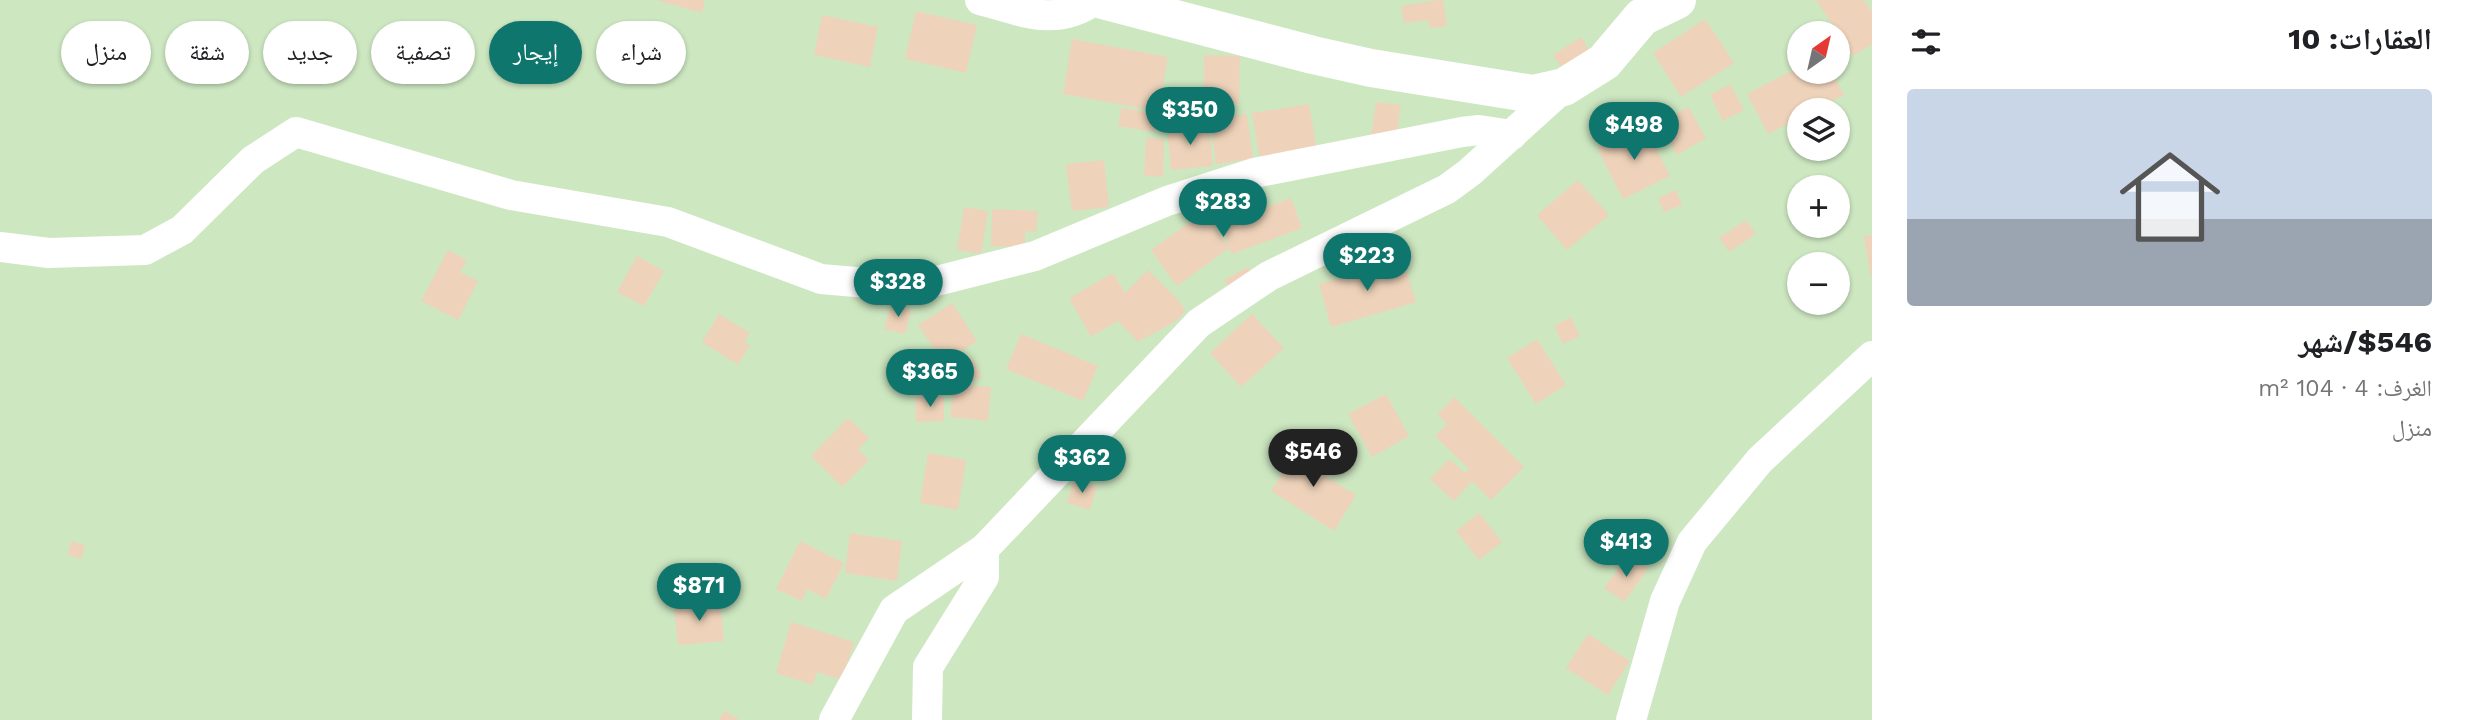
<!DOCTYPE html>
<html lang="ar">
<meta charset="utf-8">
<style>
:root{--surface:#fff;--page:#f2f2f2;--text:#202124;--muted:#757577;--line:#e0e0e0;--accent:#0f766e}
body{margin:0;font-family:"Work Sans","Noto Naskh Arabic",sans-serif;background:var(--page);color:var(--text);direction:rtl;height:100vh;display:flex;flex-direction:column;font-size:26px;white-space:nowrap}
*{box-sizing:border-box;margin:0}
p{font-size:23px;color:var(--muted)}
.icon{flex:none;width:38px;height:38px;fill:none;stroke:currentColor;stroke-width:2;stroke-linecap:round;stroke-linejoin:round}
.map{position:relative;flex:1;overflow:hidden;direction:ltr}
.side{display:flex;flex-direction:column;background:var(--surface);width:595px}
.side>*{flex:none}
.hud{position:absolute;left:21px;top:21px;width:665px;height:63px;direction:rtl;display:flex;gap:14px}
.needle{width:46px;rotate:34deg}
.fabs{position:absolute;left:1787px;top:21px;display:grid;gap:14px}
.fabs a{display:grid;place-items:center;width:63px;height:63px;border-radius:50%;background:var(--surface);box-shadow:0 2px 5px #0004;font-size:35px}
.price{position:absolute;translate:-50% -60px;padding:0 16px;border-radius:24px;background:var(--accent);color:#fff;font-size:23px;line-height:46px;filter:drop-shadow(0 2px 4px #0008)}
.price::after{content:'';position:absolute;left:50%;top:42px;width:21px;height:16px;margin-left:-10px;background:inherit;clip-path:polygon(0 0,100% 0,50% 100%)}
.price.active{background:#222;color:#fff}
ul{padding:0;list-style:none}
li{display:grid;align-content:center;gap:14px;height:371px;padding:0 35px}
li+li{border-top:2px solid var(--line)}
li span{display:grid;place-items:center;height:217px;border-radius:7px;color:#555}
li>.icon{margin-inline-start:auto}
span .icon{width:126px;height:126px;fill:#fffc;stroke-width:1}
li b{font-size:30px}
h2{display:flex;justify-content:space-between;align-items:center;height:84px;padding:0 35px;font-size:30px}
.chip{padding:0 24px;border-radius:32px;background:var(--surface);box-shadow:0 2px 5px #0004;font-size:24px;line-height:63px}
.chip.active{background:var(--accent);color:#fff}
main{display:flex;flex:1;min-height:0}
.map>svg:first-child{display:block}
</style>
<main>
<section class="side">
<h2>العقارات: 10<svg class="icon" aria-label="filters" viewBox="0 0 24 24"><path d="M4 7h16M4 17h16"/><circle cx="9" cy="7" r="2"/><circle cx="15" cy="17" r="2"/></svg></h2>
<ul>
<li><span style="background:linear-gradient(#c9d6e8 60%,#9aa5b1 0)"><svg class="icon" aria-label="home" viewBox="0 0 24 24"><path d="M3 11l9-7 9 7M6 9v11h12V9"/></svg></span><div><b>$546/شهر</b><p>الغرف: 4 · 104 m²</p><p>منزل</p></div></li>
</ul>
</section>
<div class="map">
<svg width="1872" height="720" viewBox="0 0 1872 720">
<rect width="100%" height="100%" fill="#faf3e1"/>
<!-- green -->
<path fill="#cde7c1" fill-rule="evenodd" d="M0,0H1872V720H0ZM1799,33H1838V72H1799ZM1799,110H1838V149H1799ZM1799,187H1838V226H1799ZM1799,264H1838V303H1799Z"/>
<!-- building -->
<g fill="#eed3ba">
<polygon points="656,0 705,0 702,13"/>
<polygon points="1437,0 1443,0 1447,26 1430,28 1428,20 1404,23 1401,6"/>
<polygon points="1816,0 1864,0 1872,12 1872,44 1853,56"/>
<polygon points="916,11 977,25 966,73 905,59"/>
<polygon points="822,15 878,27 870,67 814,55"/>
<polygon points="1705,19 1734,63 1681,97 1653,53"/>
<polygon points="1581,37 1591,53 1564,71 1553,55"/>
<polygon points="1072,39 1168,57 1158,111 1063,94"/>
<polygon points="1204,55 1240,56 1239,104 1203,103"/>
<polygon points="1799,67 1799,72 1832,72 1844,95 1814,110 1799,110 1799,118 1768,134 1747,94"/>
<polygon points="1730,84 1744,110 1723,121 1710,95"/>
<polygon points="1376,102 1401,105 1396,139 1371,136"/>
<polygon points="1309,104 1317,150 1260,159 1252,113"/>
<polygon points="1688,107 1706,138 1677,155 1659,124"/>
<polygon points="1121,108 1157,113 1154,132 1118,126"/>
<polygon points="1247,114 1253,159 1216,164 1210,119"/>
<polygon points="1209,124 1213,166 1171,170 1167,127"/>
<polygon points="1644,125 1670,176 1623,199 1597,148"/>
<polygon points="1146,138 1164,139 1163,177 1144,176"/>
<polygon points="1104,160 1109,207 1072,211 1066,164"/>
<polygon points="1578,180 1609,215 1567,250 1537,215"/>
<polygon points="1676,190 1682,205 1664,212 1658,198"/>
<polygon points="1291,198 1302,228 1232,254 1229,248 1177,286 1151,250 1204,212 1229,247 1221,224"/>
<polygon points="964,207 988,211 981,254 957,250"/>
<polygon points="992,209 1038,211 1036,232 1025,231 1025,247 991,246"/>
<polygon points="1746,220 1756,234 1729,252 1719,238"/>
<polygon points="1872,235 1872,277 1871,277 1864,236"/>
<polygon points="448,250 467,260 460,272 478,281 458,320 421,301"/>
<polygon points="637,256 664,271 644,306 617,292"/>
<polygon points="1403,260 1416,302 1331,327 1319,284"/>
<polygon points="1248,267 1253,276 1229,289 1224,280"/>
<polygon points="1148,270 1181,303 1185,311 1176,321 1138,342 1118,321 1092,336 1089,333 1069,298 1113,273 1125,293"/>
<polygon points="952,303 977,341 944,363 918,325"/>
<polygon points="891,304 911,310 905,334 884,329"/>
<polygon points="719,314 750,333 744,342 750,345 738,365 702,342"/>
<polygon points="1252,314 1284,348 1241,387 1210,353"/>
<polygon points="1571,317 1580,336 1563,344 1554,326"/>
<polygon points="1021,334 1098,366 1083,401 1006,369"/>
<polygon points="1537,339 1566,385 1536,404 1507,358"/>
<polygon points="972,357 982,377 966,385 991,387 988,421 950,417 953,391 943,372"/>
<polygon points="938,376 938,394 915,395 914,377"/>
<polygon points="1386,394 1409,436 1372,457 1348,414"/>
<polygon points="915,397 944,397 944,421 916,422"/>
<polygon points="1454,397 1524,467 1491,500 1472,481 1454,501 1430,479 1449,459 1465,473 1469,469 1435,436 1447,424 1438,414"/>
<polygon points="848,418 869,438 858,449 869,460 842,487 811,456"/>
<polygon points="1302,442 1323,455 1314,469 1356,495 1334,531 1271,491"/>
<polygon points="928,453 966,460 958,510 920,503"/>
<polygon points="1074,480 1097,487 1090,510 1067,503"/>
<polygon points="1479,513 1502,542 1479,560 1456,531"/>
<polygon points="850,533 902,541 897,581 845,573"/>
<polygon points="72,541 85,545 81,559 67,554"/>
<polygon points="800,541 844,563 826,599 807,589 802,601 776,589"/>
<polygon points="1629,555 1648,569 1624,602 1604,588"/>
<polygon points="720,602 724,641 678,645 674,606"/>
<polygon points="791,622 854,642 842,680 817,672 813,685 776,673"/>
<polygon points="1588,634 1630,661 1608,695 1566,668"/>
<polygon points="724,711 738,718 737,720 719,720"/>
</g>
<g fill="none" stroke-linecap="round" stroke-linejoin="round">
<!-- minor -->
<g stroke="#fff" stroke-width="30">
<path d="M980,0C1021,11 1056,28 1095,0"/>
<polyline points="0,247 49,253 145,250 182,230 253,160 296,132 511,195 668,222 821,279 913,287 1035,256 1167,201 1254,173 1462,132 1479,130 1512,135"/>
<polyline points="834,720 894,610 984,549 1199,323 1269,276 1447,189 1470,172 1564,87"/>
<polyline points="927,720 928,667 984,577 984,549"/>
<polyline points="1631,720 1665,601 1692,542 1760,460 1872,356"/>
</g>
<!-- secondary -->
<polyline stroke="#fff" stroke-width="38" points="1103,0 1313,55 1371,68 1533,94 1564,87 1604,62 1642,17 1677,0"/>
</g>
</svg>
<div class="fabs">
<a><svg class="needle" viewBox="-14 -14 28 28"><path d="M0-13l5 13h-10z" fill="#e53935"/><path d="M0 13l5-13h-10z" fill="#757577"/></svg></a>
<a><svg class="icon" aria-label="layers" viewBox="0 0 24 24"><path d="M12 4l9 5-9 5-9-5zM3 14l9 5 9-5"/></svg></a>
<a>+</a>
<a>−</a>
</div>
<b class="price" style="left:1190px;top:147px">$350</b>
<b class="price" style="left:1634px;top:162px">$498</b>
<b class="price" style="left:1223px;top:239px">$283</b>
<b class="price" style="left:1367px;top:293px">$223</b>
<b class="price" style="left:898px;top:319px">$328</b>
<b class="price" style="left:930px;top:409px">$365</b>
<b class="price active" style="left:1313px;top:489px">$546</b>
<b class="price" style="left:1082px;top:495px">$362</b>
<b class="price" style="left:1626px;top:579px">$413</b>
<b class="price" style="left:699px;top:623px">$871</b>
<div class="hud">
<a class="chip">شراء</a>
<a class="chip active">إيجار</a>
<a class="chip">تصفية</a>
<a class="chip">جديد</a>
<a class="chip">شقة</a>
<a class="chip">منزل</a>
</div>
</div>
</main>
